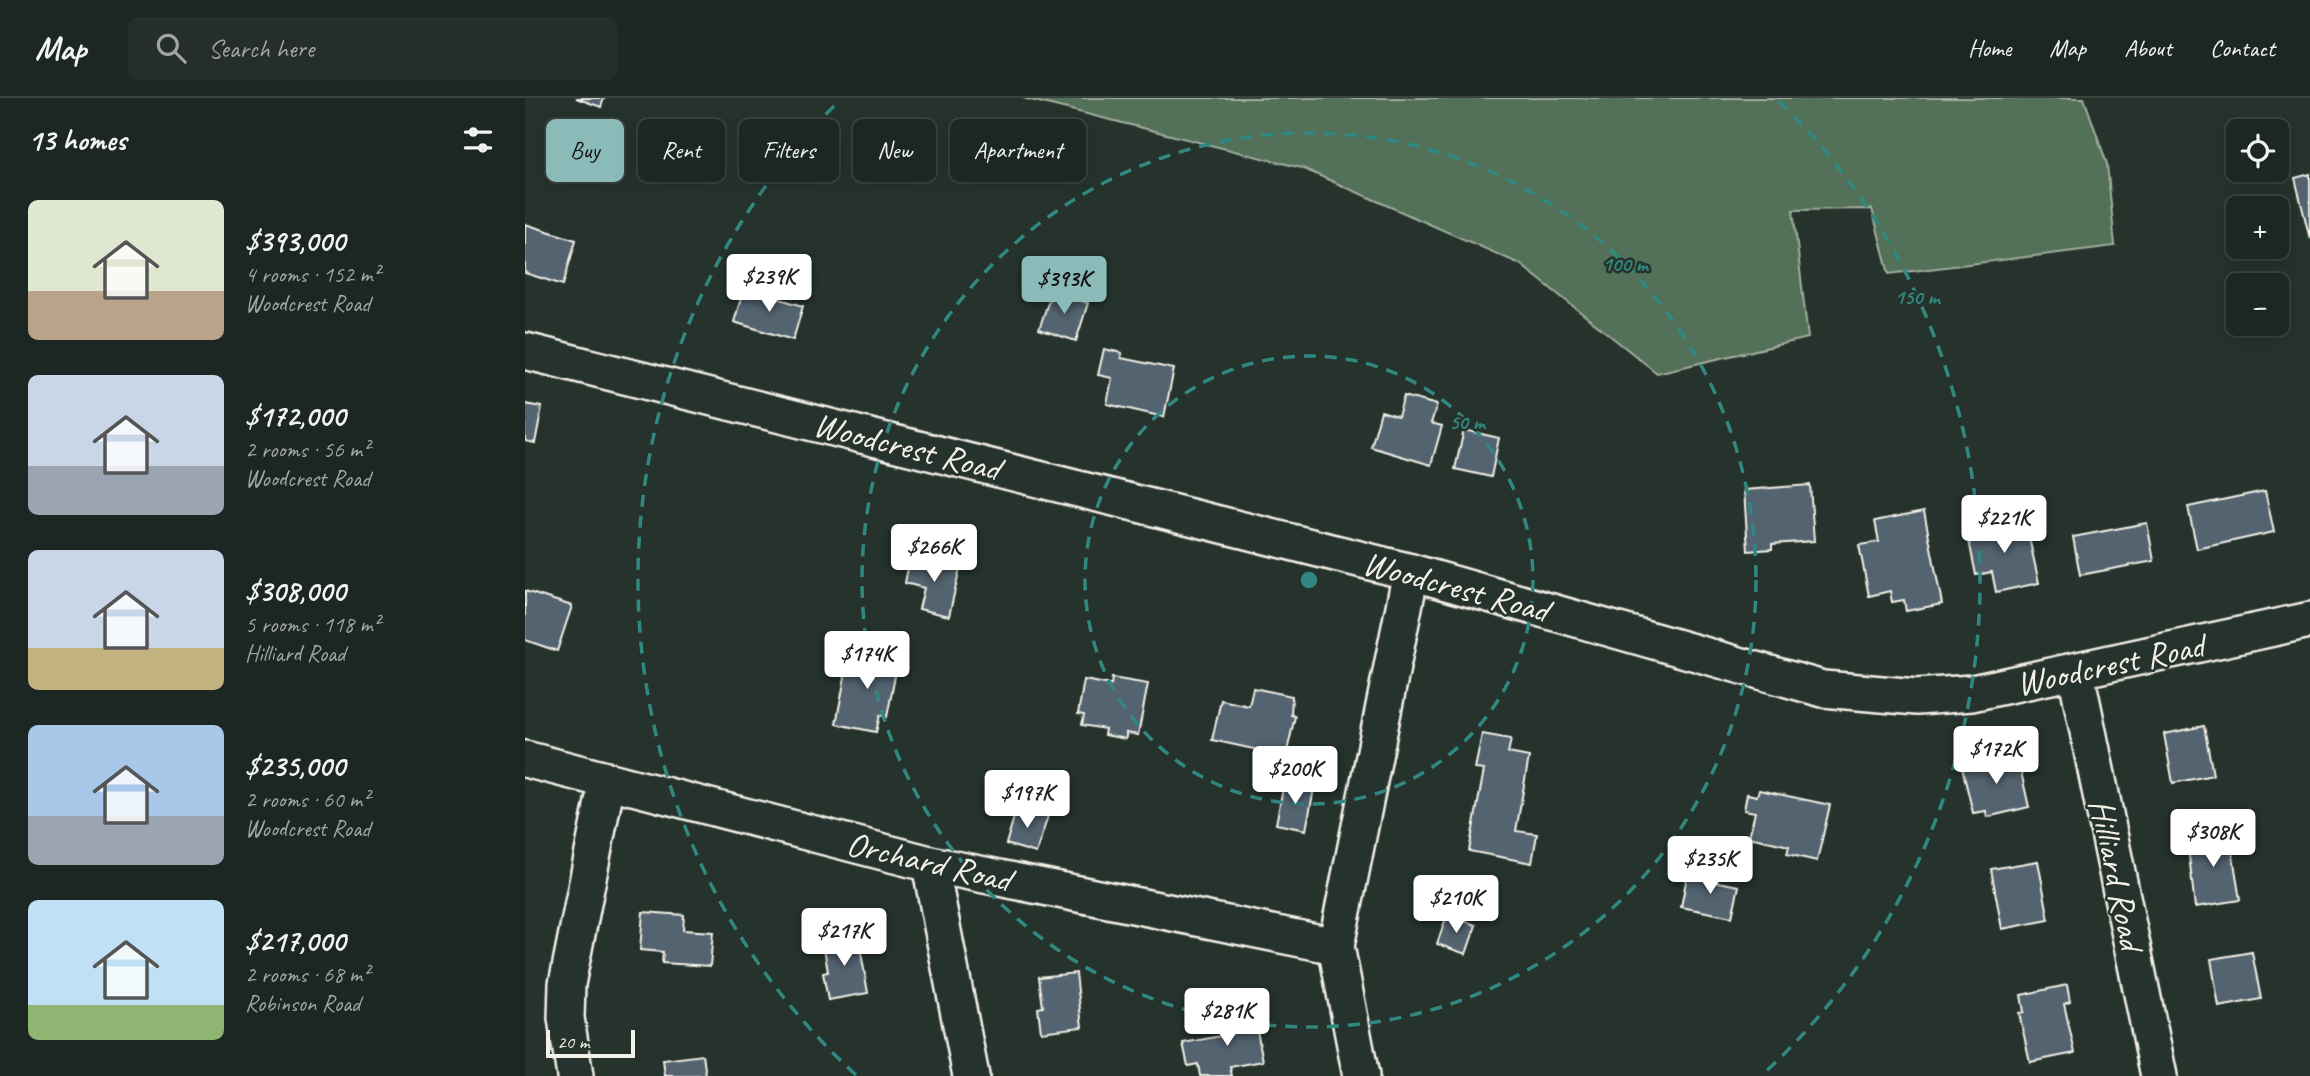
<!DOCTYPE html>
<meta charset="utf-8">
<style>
:root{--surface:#1c2622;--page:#252e2a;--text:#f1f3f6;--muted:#a0a5a5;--line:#3a4340;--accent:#8bbbb9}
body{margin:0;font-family:Caveat,sans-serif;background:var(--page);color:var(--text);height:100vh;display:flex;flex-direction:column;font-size:26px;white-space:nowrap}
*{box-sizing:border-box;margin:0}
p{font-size:23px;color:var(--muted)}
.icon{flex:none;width:38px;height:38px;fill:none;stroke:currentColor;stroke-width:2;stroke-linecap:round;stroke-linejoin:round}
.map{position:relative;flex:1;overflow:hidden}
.details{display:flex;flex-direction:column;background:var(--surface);width:525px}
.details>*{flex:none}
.top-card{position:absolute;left:21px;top:21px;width:665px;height:63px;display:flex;gap:14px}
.tools{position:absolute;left:1701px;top:21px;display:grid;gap:14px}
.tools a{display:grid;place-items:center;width:63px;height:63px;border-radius:10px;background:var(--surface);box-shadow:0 4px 18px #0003,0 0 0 2px var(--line);font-size:35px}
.scale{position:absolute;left:21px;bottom:18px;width:89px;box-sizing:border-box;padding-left:7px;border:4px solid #f4f1e8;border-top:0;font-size:19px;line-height:24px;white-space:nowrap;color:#f4f1e8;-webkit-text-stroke:5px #26332d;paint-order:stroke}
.price{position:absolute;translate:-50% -60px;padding:0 16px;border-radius:7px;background:#fff;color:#222;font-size:23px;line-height:46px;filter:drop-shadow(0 2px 4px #0008)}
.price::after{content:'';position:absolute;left:50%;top:42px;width:21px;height:16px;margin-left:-10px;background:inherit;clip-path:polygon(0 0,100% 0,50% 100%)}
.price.selected{background:var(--accent);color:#111}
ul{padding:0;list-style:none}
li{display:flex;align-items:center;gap:21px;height:175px;padding:0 28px}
li span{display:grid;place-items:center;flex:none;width:196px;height:140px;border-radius:10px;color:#555}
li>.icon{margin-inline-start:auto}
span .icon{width:84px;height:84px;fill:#fffc;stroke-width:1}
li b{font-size:30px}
h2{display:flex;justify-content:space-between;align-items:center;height:84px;padding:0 28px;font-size:30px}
.tag{padding:0 24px;border-radius:10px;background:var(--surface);box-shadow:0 4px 18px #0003,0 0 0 2px var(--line);font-size:24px;line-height:63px}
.tag.selected{background:var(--accent);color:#111}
header{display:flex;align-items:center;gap:42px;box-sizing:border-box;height:98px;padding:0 35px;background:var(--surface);border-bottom:2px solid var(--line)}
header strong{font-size:33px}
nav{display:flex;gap:38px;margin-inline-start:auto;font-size:24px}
.search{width:490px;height:63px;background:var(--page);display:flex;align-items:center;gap:18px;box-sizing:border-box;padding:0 24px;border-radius:10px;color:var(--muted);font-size:26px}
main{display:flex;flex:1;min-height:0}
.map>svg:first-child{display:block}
</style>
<header>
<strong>Map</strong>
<div class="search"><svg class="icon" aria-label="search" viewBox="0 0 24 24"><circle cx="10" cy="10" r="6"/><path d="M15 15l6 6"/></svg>Search here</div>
<nav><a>Home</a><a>Map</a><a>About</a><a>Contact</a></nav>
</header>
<main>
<section class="details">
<h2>13 homes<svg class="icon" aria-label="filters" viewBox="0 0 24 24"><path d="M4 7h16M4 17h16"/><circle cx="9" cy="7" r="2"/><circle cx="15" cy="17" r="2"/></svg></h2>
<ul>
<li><span style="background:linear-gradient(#dfe7d0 65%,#b9a48a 0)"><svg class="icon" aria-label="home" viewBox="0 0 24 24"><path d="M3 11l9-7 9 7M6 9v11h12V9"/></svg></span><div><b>$393,000</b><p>4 rooms · 152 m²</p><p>Woodcrest Road</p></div></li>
<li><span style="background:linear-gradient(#c9d6e8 65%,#9aa5b1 0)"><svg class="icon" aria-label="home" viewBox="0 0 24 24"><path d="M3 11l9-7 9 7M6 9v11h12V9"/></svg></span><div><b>$172,000</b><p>2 rooms · 56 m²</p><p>Woodcrest Road</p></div></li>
<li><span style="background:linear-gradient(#c9d6e8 70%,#c2b280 0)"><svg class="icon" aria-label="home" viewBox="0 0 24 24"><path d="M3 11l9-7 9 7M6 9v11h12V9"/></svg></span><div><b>$308,000</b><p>5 rooms · 118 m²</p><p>Hilliard Road</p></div></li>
<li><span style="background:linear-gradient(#a9c7e8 65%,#9aa5b1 0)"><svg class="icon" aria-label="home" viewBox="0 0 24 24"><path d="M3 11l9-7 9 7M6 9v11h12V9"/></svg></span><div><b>$235,000</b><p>2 rooms · 60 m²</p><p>Woodcrest Road</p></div></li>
<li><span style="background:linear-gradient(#bfe0f5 75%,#8fb573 0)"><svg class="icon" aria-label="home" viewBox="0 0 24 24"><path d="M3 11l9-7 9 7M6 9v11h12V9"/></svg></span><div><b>$217,000</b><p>2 rooms · 68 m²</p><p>Robinson Road</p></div></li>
</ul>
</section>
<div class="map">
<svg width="1785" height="978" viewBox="0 0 1785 978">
<rect width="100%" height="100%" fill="#26332d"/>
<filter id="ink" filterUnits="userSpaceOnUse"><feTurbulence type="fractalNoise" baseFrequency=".0143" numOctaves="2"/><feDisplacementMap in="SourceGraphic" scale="14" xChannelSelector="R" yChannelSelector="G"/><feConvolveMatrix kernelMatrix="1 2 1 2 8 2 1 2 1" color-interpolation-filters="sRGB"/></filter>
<g filter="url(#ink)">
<!-- green -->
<polygon fill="#537058" stroke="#a4b0a0" stroke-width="2" points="498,0 1559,0 1582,66 1590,148 1364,176 1347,111 1268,112 1283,240 1132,275 995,166 777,70"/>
<!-- building -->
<g fill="#536370" stroke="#f4f1e8" stroke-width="2">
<polygon points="51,0 79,0 76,9"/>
<polygon points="1785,76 1785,141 1770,80"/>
<polygon points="0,126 51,142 38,187 0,175"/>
<polygon points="219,190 278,208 268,242 209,224"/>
<polygon points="527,193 563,205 551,243 514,231"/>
<polygon points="579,251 597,255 596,260 649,271 639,319 582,306 587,280 573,277"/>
<polygon points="879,298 912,307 906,325 917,328 906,367 846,349 856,313 873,318"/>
<polygon points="0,306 17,309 10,345 0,343"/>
<polygon points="939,332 974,340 966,379 930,371"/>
<polygon points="1285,387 1289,443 1247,446 1247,451 1223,453 1219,392"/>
<polygon points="1740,393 1749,434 1672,451 1663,409"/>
<polygon points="1399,413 1417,506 1381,513 1379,502 1367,504 1365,493 1344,498 1334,447 1354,444 1350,423"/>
<polygon points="1500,421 1514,485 1471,494 1467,474 1451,477 1442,433"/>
<polygon points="1622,425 1629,463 1555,477 1548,439"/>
<polygon points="385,459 435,470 424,518 394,511 399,490 380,485"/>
<polygon points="0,493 47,508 32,553 0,542"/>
<polygon points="348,553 374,558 362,619 355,617 351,634 311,626 324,558 346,563"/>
<polygon points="587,580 623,586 613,637 601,635 601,641 579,637 580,631 557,627 559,617 553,616 559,582 586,587"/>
<polygon points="728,590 767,598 766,617 770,618 761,658 687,642 696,602 724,608"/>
<polygon points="1679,628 1688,677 1648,685 1639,636"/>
<polygon points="957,636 986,641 983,655 1004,659 991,733 1012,736 1007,765 944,753 959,672 950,671"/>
<polygon points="1492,656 1504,709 1462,719 1461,713 1448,715 1437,669"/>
<polygon points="759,685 789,691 781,732 751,726"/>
<polygon points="1234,692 1305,707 1292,763 1262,756 1264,748 1224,739 1230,714 1219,712 1222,696 1232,698"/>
<polygon points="492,709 523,718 511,755 481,746"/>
<polygon points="1704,733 1715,802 1670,809 1662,740"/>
<polygon points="1513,763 1524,822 1477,831 1466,771"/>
<polygon points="1162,778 1214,788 1207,819 1156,809"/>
<polygon points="118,814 159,817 158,832 188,834 185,868 137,865 138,854 115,852"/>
<polygon points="922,817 951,827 941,856 912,846"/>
<polygon points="333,837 343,895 303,902 298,875 303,874 298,843"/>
<polygon points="1727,854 1736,901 1694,909 1686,861"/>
<polygon points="551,875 557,929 516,934 513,910 518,909 514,879"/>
<polygon points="1542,887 1545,904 1539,906 1550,955 1505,964 1494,915 1499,914 1496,897"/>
<polygon points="728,912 738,963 705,969 707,978 675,978 673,966 663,968 658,945 707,936 704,916"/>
<polygon points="178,957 181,978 140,978 138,962"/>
</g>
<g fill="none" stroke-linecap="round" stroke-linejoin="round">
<!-- minor casing -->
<g stroke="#f4f1e8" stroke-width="40">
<g id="minor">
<polyline points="0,253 886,474 1298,591 1392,599 1447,595 1785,522"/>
<polyline points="1551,575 1634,978"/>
<polyline points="0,661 405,766 811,848"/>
<polyline points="405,766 446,978"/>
<polyline points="50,978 41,920 42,886 82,684"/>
<polyline points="836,978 811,848 886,474"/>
</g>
</g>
<!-- minor -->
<use href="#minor" stroke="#26332d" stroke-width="35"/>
</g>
</g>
<!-- distance rings -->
<g fill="none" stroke="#318880" stroke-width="3.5" stroke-dasharray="12 9">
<circle cx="784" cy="482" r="224"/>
<circle cx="784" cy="482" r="447"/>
<path d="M331 977A671 671 0 0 1 314 3M1254 3A671 671 0 0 1 1237 977"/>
</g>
<g text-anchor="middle" stroke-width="5" stroke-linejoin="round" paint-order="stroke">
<!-- street labels -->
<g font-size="35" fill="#f4f1e8" stroke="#26332d">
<text transform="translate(382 348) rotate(14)" y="12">Woodcrest Road</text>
<text transform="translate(931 488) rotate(15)" y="12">Woodcrest Road</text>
<text transform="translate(1585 566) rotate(-12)" y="12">Woodcrest Road</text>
<text transform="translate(404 763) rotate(13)" y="12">Orchard Road</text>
<text transform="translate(1592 776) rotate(78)" y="12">Hilliard Road</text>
</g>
</g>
<circle cx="784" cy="482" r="10" fill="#318880" stroke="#26332d" stroke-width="3.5"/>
<g font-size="21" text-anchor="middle" font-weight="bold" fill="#318880" stroke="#26332d" stroke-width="5" stroke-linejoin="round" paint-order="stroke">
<text x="1100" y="173">100 m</text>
<text x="1392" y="206">150 m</text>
<text x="942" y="331">50 m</text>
</g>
</svg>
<div class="tools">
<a><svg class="icon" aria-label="locate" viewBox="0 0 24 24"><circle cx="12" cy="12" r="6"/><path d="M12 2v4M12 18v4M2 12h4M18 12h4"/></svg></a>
<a>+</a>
<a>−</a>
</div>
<div class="scale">20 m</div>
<b class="price" style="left:244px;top:216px">$239K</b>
<b class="price selected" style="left:539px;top:218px">$393K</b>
<b class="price" style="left:1479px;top:457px">$221K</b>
<b class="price" style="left:409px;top:486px">$266K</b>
<b class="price" style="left:342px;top:593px">$174K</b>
<b class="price" style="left:1471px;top:688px">$172K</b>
<b class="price" style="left:770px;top:708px">$200K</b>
<b class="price" style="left:502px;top:732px">$197K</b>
<b class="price" style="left:1688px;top:771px">$308K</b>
<b class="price" style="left:1185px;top:798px">$235K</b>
<b class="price" style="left:931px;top:837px">$210K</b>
<b class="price" style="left:319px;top:870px">$217K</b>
<b class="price" style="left:702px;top:950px">$281K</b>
<div class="top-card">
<a class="tag selected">Buy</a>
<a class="tag">Rent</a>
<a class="tag">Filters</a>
<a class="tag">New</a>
<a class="tag">Apartment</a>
</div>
</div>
</main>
